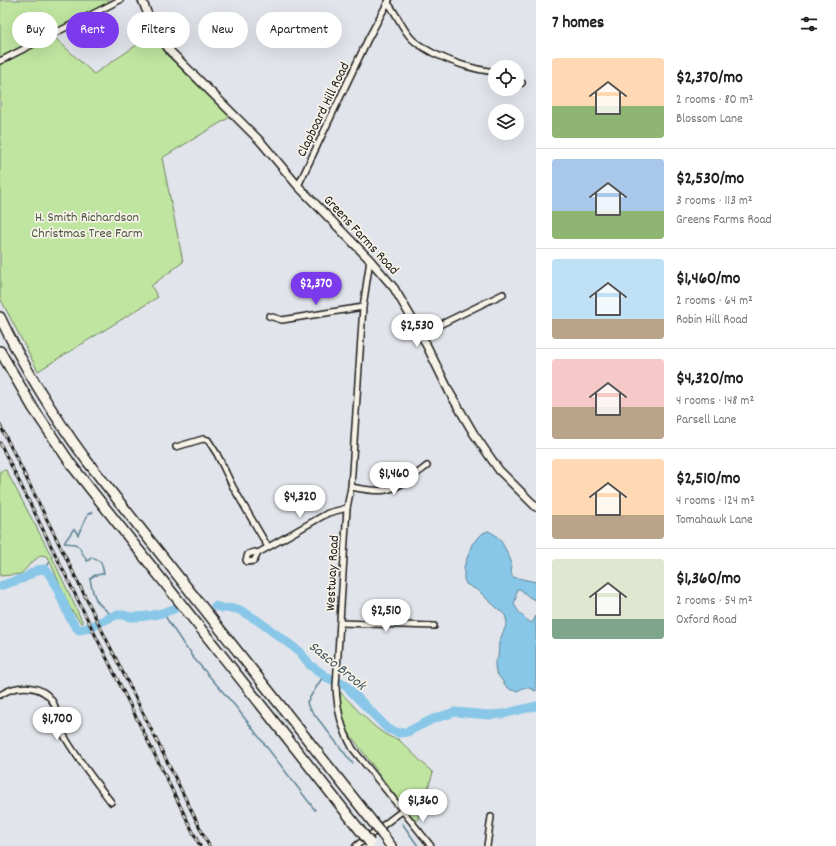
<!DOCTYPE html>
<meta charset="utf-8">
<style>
:root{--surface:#fff;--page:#f2f2f2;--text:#222;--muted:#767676;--line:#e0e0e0;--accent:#7c3aed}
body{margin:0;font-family:Dekko,sans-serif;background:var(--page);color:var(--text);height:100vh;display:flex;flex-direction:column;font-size:15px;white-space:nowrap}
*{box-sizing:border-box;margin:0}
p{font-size:13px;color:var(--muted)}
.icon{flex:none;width:22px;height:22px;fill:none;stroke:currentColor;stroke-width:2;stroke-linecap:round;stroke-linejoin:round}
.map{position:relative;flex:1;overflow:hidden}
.drawer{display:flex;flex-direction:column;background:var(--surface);width:300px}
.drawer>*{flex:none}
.guide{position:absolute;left:12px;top:12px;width:380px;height:36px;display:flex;gap:8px}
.tools{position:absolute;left:488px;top:60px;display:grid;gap:8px}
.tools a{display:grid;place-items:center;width:36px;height:36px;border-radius:50%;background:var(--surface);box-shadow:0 4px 16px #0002;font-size:20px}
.price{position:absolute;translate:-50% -34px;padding:0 9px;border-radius:14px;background:#fff;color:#222;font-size:13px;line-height:26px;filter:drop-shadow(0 1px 2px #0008)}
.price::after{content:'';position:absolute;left:50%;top:24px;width:12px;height:9px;margin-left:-6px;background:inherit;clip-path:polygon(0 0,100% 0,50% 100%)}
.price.current{background:var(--accent);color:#fff}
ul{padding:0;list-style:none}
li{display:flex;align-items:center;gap:12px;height:100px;padding:0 16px}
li+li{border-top:1px solid var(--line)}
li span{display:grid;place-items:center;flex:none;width:112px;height:80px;border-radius:4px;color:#555}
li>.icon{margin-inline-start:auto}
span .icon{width:48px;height:48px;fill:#fffc;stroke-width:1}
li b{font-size:17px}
h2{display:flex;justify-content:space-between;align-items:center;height:48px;padding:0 16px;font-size:17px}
.chip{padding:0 14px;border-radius:18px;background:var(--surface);box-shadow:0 4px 16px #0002;font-size:14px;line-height:36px}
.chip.current{background:var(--accent);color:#fff}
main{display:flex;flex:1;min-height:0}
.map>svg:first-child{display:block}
</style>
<main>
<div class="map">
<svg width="536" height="846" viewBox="0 0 536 846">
<rect width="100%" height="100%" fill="#e1e4ea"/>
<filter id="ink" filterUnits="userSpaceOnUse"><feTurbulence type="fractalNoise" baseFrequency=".025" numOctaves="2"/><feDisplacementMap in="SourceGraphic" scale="8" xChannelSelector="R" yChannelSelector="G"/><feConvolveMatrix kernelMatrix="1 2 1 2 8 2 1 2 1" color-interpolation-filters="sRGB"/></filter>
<g filter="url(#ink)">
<!-- green -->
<g fill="#bfe5a0" stroke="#6e805e">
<polygon points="0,0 115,0 9,53 0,59"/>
<polygon points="153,34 167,55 230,117 162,158 183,262 151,286 158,297 38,371 0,298 0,63 54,37 94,74"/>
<polygon points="6,470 51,555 83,623 81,623 70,608 49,559 46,556 41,555 30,564 21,574 0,576 0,471"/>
<path d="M340,692C353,704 380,738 398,739L433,773L416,824L346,729L342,716Z"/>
</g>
<!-- water -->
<path fill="#88c7e8" stroke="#5d8396" d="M488,531C499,535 502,543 507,552C508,555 510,558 511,561C512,567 510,571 513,577L536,582V600L529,597L520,589H517C515,594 517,599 514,603C516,610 525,620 532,623L536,616V691L529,688H523L517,691L511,690L506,686L496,672L495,666V661L498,658L499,642L505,628L507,622L505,615L487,599L479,591L466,584L464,579V567L472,544L483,533Z"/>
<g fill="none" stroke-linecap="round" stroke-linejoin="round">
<!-- stream -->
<g stroke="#5d8396" stroke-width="1.5">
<path d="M93,512L88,514L78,535L75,530H73L64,543L75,544L79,547L87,561L89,560L91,557L101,562L104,573C98,576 94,573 90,579C94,600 96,603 113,616"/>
<polyline points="45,569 50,562"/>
<polyline points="163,613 186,648 190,651 191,655 236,707 315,810"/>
<polyline points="324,675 307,702 308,706 353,764"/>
<polyline points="402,823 418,846"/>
</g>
<!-- river -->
<g stroke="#88c7e8" stroke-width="9">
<path d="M0,586L24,578L37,570L45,569C61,586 64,616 79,630C93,629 104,618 117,615C123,614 128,617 133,617C147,617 161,614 174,609"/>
<polyline points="215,606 222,608 238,609 257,620 300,652 310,665 328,678 345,685 388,729 399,733 407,732 433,719 455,712 489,715 503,714 536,706"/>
</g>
<!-- street casing -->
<g stroke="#1c1c1c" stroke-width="8">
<g id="street">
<path d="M388,3C397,14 402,29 412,39C418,45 426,49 433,53C454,63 471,69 495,72"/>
<polyline points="0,61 120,0"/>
<polyline points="517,80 522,83"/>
<polyline points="298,186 368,39 389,0"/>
<path d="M370,260L363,307L351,487L347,508L336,686C337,709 341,728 353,749L431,846"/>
<polyline points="269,316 282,320 363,307"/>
<polyline points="421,334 503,294"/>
<polyline points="176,447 203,439 208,440 217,454 233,487 268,547"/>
<path d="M351,487C362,489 375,492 386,490C401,487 415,475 427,466"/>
<polyline points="258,553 255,552 248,554 246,560 247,562 254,561 258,553 328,513 347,508"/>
<polyline points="340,623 434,626"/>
<path d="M0,695C17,684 43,683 54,704C56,710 57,716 58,722C59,728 63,733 66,739C79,761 95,781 111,802"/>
<polyline points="356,846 402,811"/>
<polyline points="487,846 491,817"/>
</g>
</g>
<!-- secondary casing -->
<g stroke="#1c1c1c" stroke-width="10">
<path id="secondary" d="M142,0C149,19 158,36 171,52L261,142L298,186L370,260L394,288L421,334L450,393L474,434L499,470L536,507"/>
</g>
<!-- highway casing -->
<g stroke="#1c1c1c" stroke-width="12">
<g id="highway">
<path d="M0,317C24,368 54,416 87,461L375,825"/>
<polyline points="0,351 33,408 73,467 363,834"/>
<polyline points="382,834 391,846"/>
</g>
</g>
<!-- street -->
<use href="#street" stroke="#f7f3e8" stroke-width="5"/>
<!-- secondary -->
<use href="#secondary" stroke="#f7f3e8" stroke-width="7"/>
<!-- highway -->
<use href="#highway" stroke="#f7f3e8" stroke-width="9"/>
<!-- rail casing -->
<g stroke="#1c1c1c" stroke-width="3">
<g id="rail">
<polyline points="0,425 209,846"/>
<polyline points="0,443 200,846"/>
</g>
</g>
<!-- rail -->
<use href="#rail" stroke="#f7f3e8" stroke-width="1.5" stroke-dasharray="4.5" stroke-linecap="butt"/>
<!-- highway-bridge casing -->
<g stroke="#1c1c1c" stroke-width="12" stroke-linecap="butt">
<g id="highway-bridge">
<polyline points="375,825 382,834"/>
<polyline points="363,834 370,843"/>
</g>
</g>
<!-- highway-bridge -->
<use href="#highway-bridge" stroke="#f7f3e8" stroke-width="9"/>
</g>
</g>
<g text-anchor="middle" stroke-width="3.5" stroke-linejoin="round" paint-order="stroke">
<!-- street labels -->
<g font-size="14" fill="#1c1c1c" stroke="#f7f3e8">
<text transform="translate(322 109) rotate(-64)" y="5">Clapboard Hill Road</text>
<text transform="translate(362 234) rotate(47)" y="5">Greens Farms Road</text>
<text transform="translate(331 573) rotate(-87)" y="5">Westway Road</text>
</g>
<!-- park labels -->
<g font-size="14" fill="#4d5844" stroke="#f7f3e8">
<text x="87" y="221">H. Smith Richardson<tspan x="87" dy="16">Christmas Tree Farm</tspan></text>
</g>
<!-- water labels -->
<g font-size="15" font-style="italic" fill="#425863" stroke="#f7f3e8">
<text transform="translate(338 665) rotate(39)" y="5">Sasco Brook</text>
</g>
</g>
</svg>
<div class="tools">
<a><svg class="icon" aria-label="locate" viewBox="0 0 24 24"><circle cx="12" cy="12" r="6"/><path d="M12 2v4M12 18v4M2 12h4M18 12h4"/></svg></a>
<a><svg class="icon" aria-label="layers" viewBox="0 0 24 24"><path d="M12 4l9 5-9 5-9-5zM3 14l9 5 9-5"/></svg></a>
</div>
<b class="price current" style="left:316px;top:306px">$2,370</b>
<b class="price" style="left:417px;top:348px">$2,530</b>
<b class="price" style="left:394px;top:496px">$1,460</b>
<b class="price" style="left:300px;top:519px">$4,320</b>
<b class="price" style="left:386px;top:633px">$2,510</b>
<b class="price" style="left:57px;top:741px">$1,700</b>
<b class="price" style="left:423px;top:823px">$1,360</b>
<div class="guide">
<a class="chip">Buy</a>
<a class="chip current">Rent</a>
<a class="chip">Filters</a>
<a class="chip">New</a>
<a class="chip">Apartment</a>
</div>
</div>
<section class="drawer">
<h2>7 homes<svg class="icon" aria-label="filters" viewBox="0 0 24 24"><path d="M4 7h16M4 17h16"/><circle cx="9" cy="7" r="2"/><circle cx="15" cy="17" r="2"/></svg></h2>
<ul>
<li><span style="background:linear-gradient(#ffd9b3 60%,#8fb573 0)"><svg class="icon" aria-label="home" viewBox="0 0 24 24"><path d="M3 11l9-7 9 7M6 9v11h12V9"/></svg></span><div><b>$2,370/mo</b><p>2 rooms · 80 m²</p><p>Blossom Lane</p></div></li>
<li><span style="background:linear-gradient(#a9c7e8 65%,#8fb573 0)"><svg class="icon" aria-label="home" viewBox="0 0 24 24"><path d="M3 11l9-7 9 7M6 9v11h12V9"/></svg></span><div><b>$2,530/mo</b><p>3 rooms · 113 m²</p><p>Greens Farms Road</p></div></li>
<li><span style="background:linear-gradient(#bfe0f5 75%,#b9a48a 0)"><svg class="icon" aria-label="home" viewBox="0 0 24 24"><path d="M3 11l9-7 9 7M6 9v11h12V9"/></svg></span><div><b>$1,460/mo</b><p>2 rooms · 64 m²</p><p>Robin Hill Road</p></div></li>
<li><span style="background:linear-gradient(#f6c9c9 60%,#b9a48a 0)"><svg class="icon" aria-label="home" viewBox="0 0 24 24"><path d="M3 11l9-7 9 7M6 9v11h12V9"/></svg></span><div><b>$4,320/mo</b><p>4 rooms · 148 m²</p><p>Parsell Lane</p></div></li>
<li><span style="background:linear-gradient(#ffd9b3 70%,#b9a48a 0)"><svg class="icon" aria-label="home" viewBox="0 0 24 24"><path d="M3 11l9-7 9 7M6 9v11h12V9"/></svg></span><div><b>$2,510/mo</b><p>4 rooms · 124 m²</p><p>Tomahawk Lane</p></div></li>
<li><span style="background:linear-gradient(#dfe7d0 75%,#7fa58c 0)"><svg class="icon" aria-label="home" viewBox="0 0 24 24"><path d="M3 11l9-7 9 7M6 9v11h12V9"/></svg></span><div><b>$1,360/mo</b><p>2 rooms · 54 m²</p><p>Oxford Road</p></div></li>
</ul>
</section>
</main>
